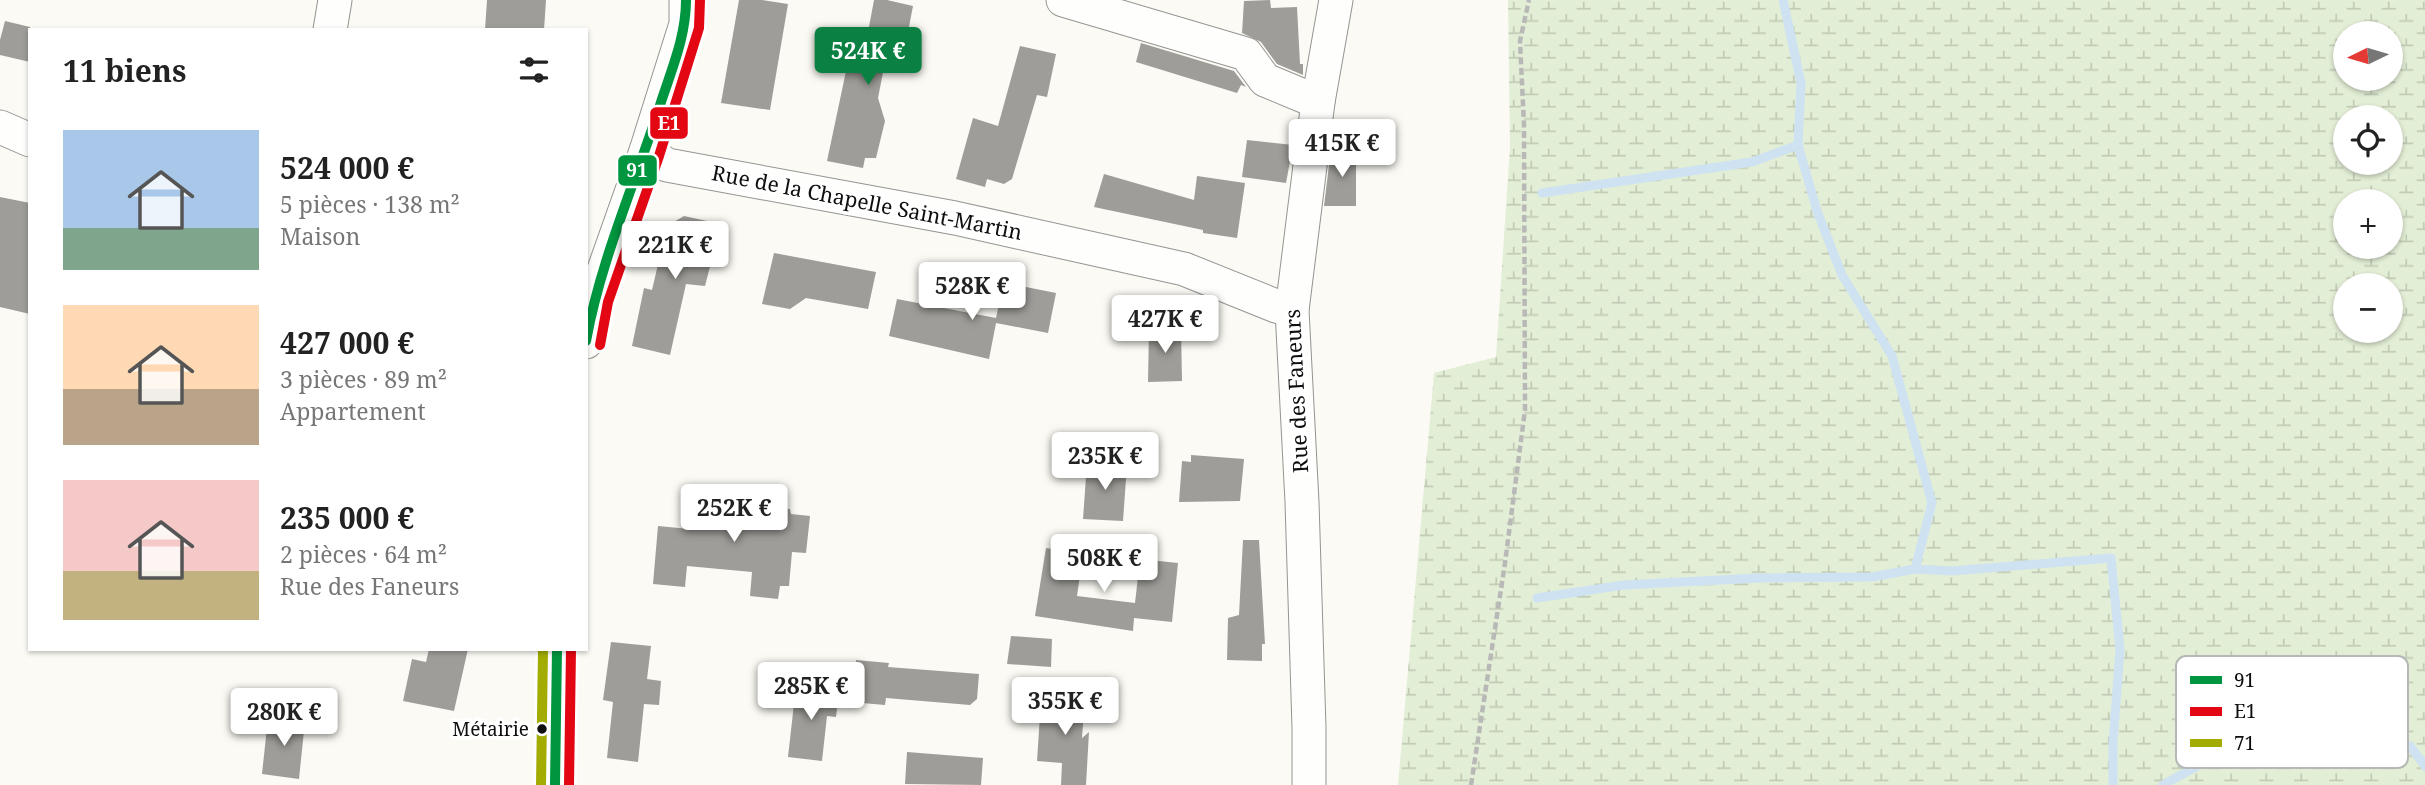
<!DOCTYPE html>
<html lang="fr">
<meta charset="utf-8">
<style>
:root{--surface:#fff;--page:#f6f6f6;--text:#222;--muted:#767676;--accent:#0b8043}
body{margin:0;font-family:"Noto Serif",serif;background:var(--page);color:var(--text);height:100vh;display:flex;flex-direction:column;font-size:26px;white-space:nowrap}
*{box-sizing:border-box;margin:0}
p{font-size:23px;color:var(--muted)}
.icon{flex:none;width:38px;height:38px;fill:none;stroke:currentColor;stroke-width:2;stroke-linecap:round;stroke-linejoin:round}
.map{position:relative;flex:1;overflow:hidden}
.drawer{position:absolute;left:28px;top:28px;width:560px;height:623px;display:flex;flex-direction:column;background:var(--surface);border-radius:0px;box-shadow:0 2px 5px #0004}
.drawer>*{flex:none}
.needle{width:46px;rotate:265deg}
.buttons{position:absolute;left:2333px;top:21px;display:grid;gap:14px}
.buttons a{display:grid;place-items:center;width:70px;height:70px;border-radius:50%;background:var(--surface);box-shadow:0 2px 5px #0004;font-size:35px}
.price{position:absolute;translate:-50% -60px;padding:0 16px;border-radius:7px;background:#fff;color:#222;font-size:23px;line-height:46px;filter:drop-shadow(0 2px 4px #0008)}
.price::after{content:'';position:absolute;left:50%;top:42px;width:21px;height:16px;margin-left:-10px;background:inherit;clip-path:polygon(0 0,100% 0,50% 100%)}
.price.current{background:var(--accent);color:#fff}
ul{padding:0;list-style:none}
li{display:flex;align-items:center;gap:21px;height:175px;padding:0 35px}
li span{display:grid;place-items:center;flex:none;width:196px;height:140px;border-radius:0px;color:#555}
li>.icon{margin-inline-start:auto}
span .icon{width:84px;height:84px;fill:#fffc;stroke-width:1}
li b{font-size:30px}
h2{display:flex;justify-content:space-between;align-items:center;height:84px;padding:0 35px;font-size:30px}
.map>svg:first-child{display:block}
</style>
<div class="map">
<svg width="2425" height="785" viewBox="0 0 2425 785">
<defs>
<pattern id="wetland-marsh" width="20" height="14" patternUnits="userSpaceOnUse" patternTransform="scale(1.75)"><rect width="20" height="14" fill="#e3eed6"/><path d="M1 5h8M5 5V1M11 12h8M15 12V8" fill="none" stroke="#c2cbb6"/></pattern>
</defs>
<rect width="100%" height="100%" fill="#fbfaf4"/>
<!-- wetland -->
<path fill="url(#wetland-marsh)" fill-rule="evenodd" d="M1508,0H2425V785H1398L1434,373L1496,357L1510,147ZM2345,33H2390V79H2345ZM2345,117H2390V163H2345ZM2345,201H2390V247H2345ZM2345,285H2390V331H2345Z"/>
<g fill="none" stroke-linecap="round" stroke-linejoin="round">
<!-- stream -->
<g stroke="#cee2f2" stroke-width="9">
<polyline points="1783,0 1801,83 1798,145 1817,211 1842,275 1892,356 1932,503 1915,569"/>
<polyline points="1542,193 1752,162 1798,145"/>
<polyline points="1537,598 1624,585 1758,578 1872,577 1915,569 1952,571 2111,558 2120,650 2113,742 2113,785"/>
<polyline points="2163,785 2259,732 2298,730 2410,746 2425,766"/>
</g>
</g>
<!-- building -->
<g fill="#9f9d99">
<polygon points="487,0 546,0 544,30 485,30"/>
<polygon points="739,0 762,0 788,4 770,110 721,103"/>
<polygon points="874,0 887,0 913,6 907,37 898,35 892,63 885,62 878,98 885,121 876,158 865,158 863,168 827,161 849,57 863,59"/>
<polygon points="1270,0 1271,8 1297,7 1300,64 1303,64 1303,75 1277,64 1261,42 1242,33 1244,1"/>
<polygon points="5,21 30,27 30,62 0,55 0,40"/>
<polygon points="1141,43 1234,71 1246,87 1241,85 1237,93 1136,62"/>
<polygon points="1020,46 1056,54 1047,97 1037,95 1012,179 1004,184 987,179 985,187 956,179 973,118 998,126"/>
<polygon points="1247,140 1293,145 1286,183 1242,177"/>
<polygon points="1331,149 1356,152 1356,206 1324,206"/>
<polygon points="1104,174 1194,200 1197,176 1245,183 1237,238 1203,233 1203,230 1094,207"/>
<polygon points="0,197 30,203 30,314 0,307"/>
<polygon points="684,216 721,224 705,286 686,284 670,355 632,346 644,288 652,290 667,226"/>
<polygon points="774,253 876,272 868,309 806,298 790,309 762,304"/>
<polygon points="1016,285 1056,293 1048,333 996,323 989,359 889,336 897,299 996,318 1001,295 1015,296"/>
<polygon points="1181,328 1182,381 1148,382 1149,329"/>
<polygon points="1191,455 1244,459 1240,501 1179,502 1182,461 1191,462"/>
<polygon points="1087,463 1127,465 1123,521 1083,519"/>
<polygon points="704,492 758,497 758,506 790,509 791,514 810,516 806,553 792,552 789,586 780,586 778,599 750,596 752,572 687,566 685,587 653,584 658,526 700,530"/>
<polygon points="1243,540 1259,540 1265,644 1262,644 1262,661 1227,660 1228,618 1239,615"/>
<polygon points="1046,548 1083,554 1077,596 1135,603 1140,559 1178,563 1172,622 1134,618 1133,631 1035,616"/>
<polygon points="1011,636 1052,639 1051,667 1007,664"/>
<polygon points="611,642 651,646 647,679 661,681 659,705 644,704 638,762 607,758 613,702 603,700"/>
<polygon points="429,649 468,649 454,711 403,701 412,659 426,662"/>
<polygon points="856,660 889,663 888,667 979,674 977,699 970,705 886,698 885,705 851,702"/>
<polygon points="796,686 839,692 836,717 827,716 822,761 788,757"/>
<polygon points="1050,692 1085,695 1082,738 1089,732 1086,785 1061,785 1062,763 1037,761 1040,715 1049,716"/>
<polygon points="268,718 305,721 299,779 262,774"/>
<polygon points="907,752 983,758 981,785 905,784"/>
</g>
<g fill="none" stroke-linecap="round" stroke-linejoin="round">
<!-- minor casing -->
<g stroke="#959492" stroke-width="35">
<g id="minor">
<polyline points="1063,0 1246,54 1265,80 1318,102"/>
<polyline points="330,30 335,0"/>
<polyline points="0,127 30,140"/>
<polyline points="646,151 667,165 955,218 1184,269 1276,306 1292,310"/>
<polyline points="586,342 594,298 646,151 686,24 686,0"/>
<polyline points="555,785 557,649"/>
<polyline points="1309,785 1309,728 1302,502 1292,310 1318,102 1336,0"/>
</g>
</g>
<!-- path -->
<polyline stroke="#b8b8b7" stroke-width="4.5" stroke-dasharray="7 3.5" stroke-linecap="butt" points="1471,785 1505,563 1525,410 1524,125 1520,41 1529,0"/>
<!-- minor -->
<use href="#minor" stroke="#fefefd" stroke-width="33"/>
<!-- bus-1 casing -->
<g stroke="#fff" stroke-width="16">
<g id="bus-1">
<path d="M586,341C601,258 637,179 662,99C673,66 686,35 686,0"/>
<polyline points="555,785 557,649"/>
</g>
</g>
<!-- bus-2 casing -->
<g stroke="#fff" stroke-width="16">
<g id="bus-2">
<polyline points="600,345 608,302 659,156 699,28 700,0"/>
<polyline points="569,785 571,649"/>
</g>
</g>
<!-- bus-3 casing -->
<g stroke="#fff" stroke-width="16">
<polyline id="bus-3" points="541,785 543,649"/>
</g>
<!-- bus-1 -->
<use href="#bus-1" stroke="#009640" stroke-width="10"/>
<!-- bus-2 -->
<use href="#bus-2" stroke="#e30613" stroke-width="10"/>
<!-- bus-3 -->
<use href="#bus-3" stroke="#a3ac03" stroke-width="10"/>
</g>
<!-- markers -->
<circle fill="#0e0e0e" stroke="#fff" stroke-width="2.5" cx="542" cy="729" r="6"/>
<g text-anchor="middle" stroke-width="7" stroke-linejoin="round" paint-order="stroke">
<!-- bus labels -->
<g font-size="19" fill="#0e0e0e" stroke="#fff" text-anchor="end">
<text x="529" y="736">Métairie</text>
</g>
<!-- street labels -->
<g font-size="21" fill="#0e0e0e" stroke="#fff">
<text transform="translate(867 203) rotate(11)" y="7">Rue de la Chapelle Saint-Martin</text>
<text transform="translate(1297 391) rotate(-93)" y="7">Rue des Faneurs</text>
</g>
</g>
<!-- legend -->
<rect x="2176" y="656" width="232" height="112" rx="10" fill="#fff" stroke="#b7b7b7" stroke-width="2"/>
<rect x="2190" y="676" width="32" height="8" fill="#009640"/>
<rect x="2190" y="707" width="32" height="9" fill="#e30613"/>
<rect x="2190" y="739" width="32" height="8" fill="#a3ac03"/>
<g font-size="19" fill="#0e0e0e">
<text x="2234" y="687">91</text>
<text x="2234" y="718">E1</text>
<text x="2234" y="750">71</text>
</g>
<g stroke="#fff" stroke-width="2.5">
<rect x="649" y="106" width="40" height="34" rx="7" fill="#e30613"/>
<rect x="617" y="154" width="41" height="33" rx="7" fill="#009640"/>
</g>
<g font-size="19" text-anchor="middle" font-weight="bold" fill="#fff">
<text x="669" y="130">E1</text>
<text x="637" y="177">91</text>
</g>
</svg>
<div class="buttons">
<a><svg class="needle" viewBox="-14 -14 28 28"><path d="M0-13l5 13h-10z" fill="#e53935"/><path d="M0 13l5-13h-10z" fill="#767676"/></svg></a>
<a><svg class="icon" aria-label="locate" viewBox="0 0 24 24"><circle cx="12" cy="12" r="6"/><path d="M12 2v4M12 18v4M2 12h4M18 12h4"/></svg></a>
<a>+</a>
<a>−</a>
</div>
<b class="price current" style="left:868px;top:87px">524K €</b>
<b class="price" style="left:1342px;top:179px">415K €</b>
<b class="price" style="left:675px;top:281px">221K €</b>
<b class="price" style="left:972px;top:322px">528K €</b>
<b class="price" style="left:1165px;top:355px">427K €</b>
<b class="price" style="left:1105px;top:492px">235K €</b>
<b class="price" style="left:734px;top:544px">252K €</b>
<b class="price" style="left:1104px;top:594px">508K €</b>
<b class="price" style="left:811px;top:722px">285K €</b>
<b class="price" style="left:1065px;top:737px">355K €</b>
<b class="price" style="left:284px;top:748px">280K €</b>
<section class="drawer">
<h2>11 biens<svg class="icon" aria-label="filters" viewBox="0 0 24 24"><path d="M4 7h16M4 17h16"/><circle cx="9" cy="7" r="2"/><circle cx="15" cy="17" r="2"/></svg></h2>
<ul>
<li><span style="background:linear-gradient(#a9c7e8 70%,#7fa58c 0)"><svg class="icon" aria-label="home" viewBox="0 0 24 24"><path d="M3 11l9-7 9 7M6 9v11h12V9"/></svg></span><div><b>524 000 €</b><p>5 pièces · 138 m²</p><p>Maison</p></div></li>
<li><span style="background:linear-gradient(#ffd9b3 60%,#b9a48a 0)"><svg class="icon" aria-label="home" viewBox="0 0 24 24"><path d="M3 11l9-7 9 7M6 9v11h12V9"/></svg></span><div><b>427 000 €</b><p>3 pièces · 89 m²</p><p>Appartement</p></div></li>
<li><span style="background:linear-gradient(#f6c9c9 65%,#c2b280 0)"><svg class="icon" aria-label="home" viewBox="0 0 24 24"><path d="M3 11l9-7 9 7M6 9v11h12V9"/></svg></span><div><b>235 000 €</b><p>2 pièces · 64 m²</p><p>Rue des Faneurs</p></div></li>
</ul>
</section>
</div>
